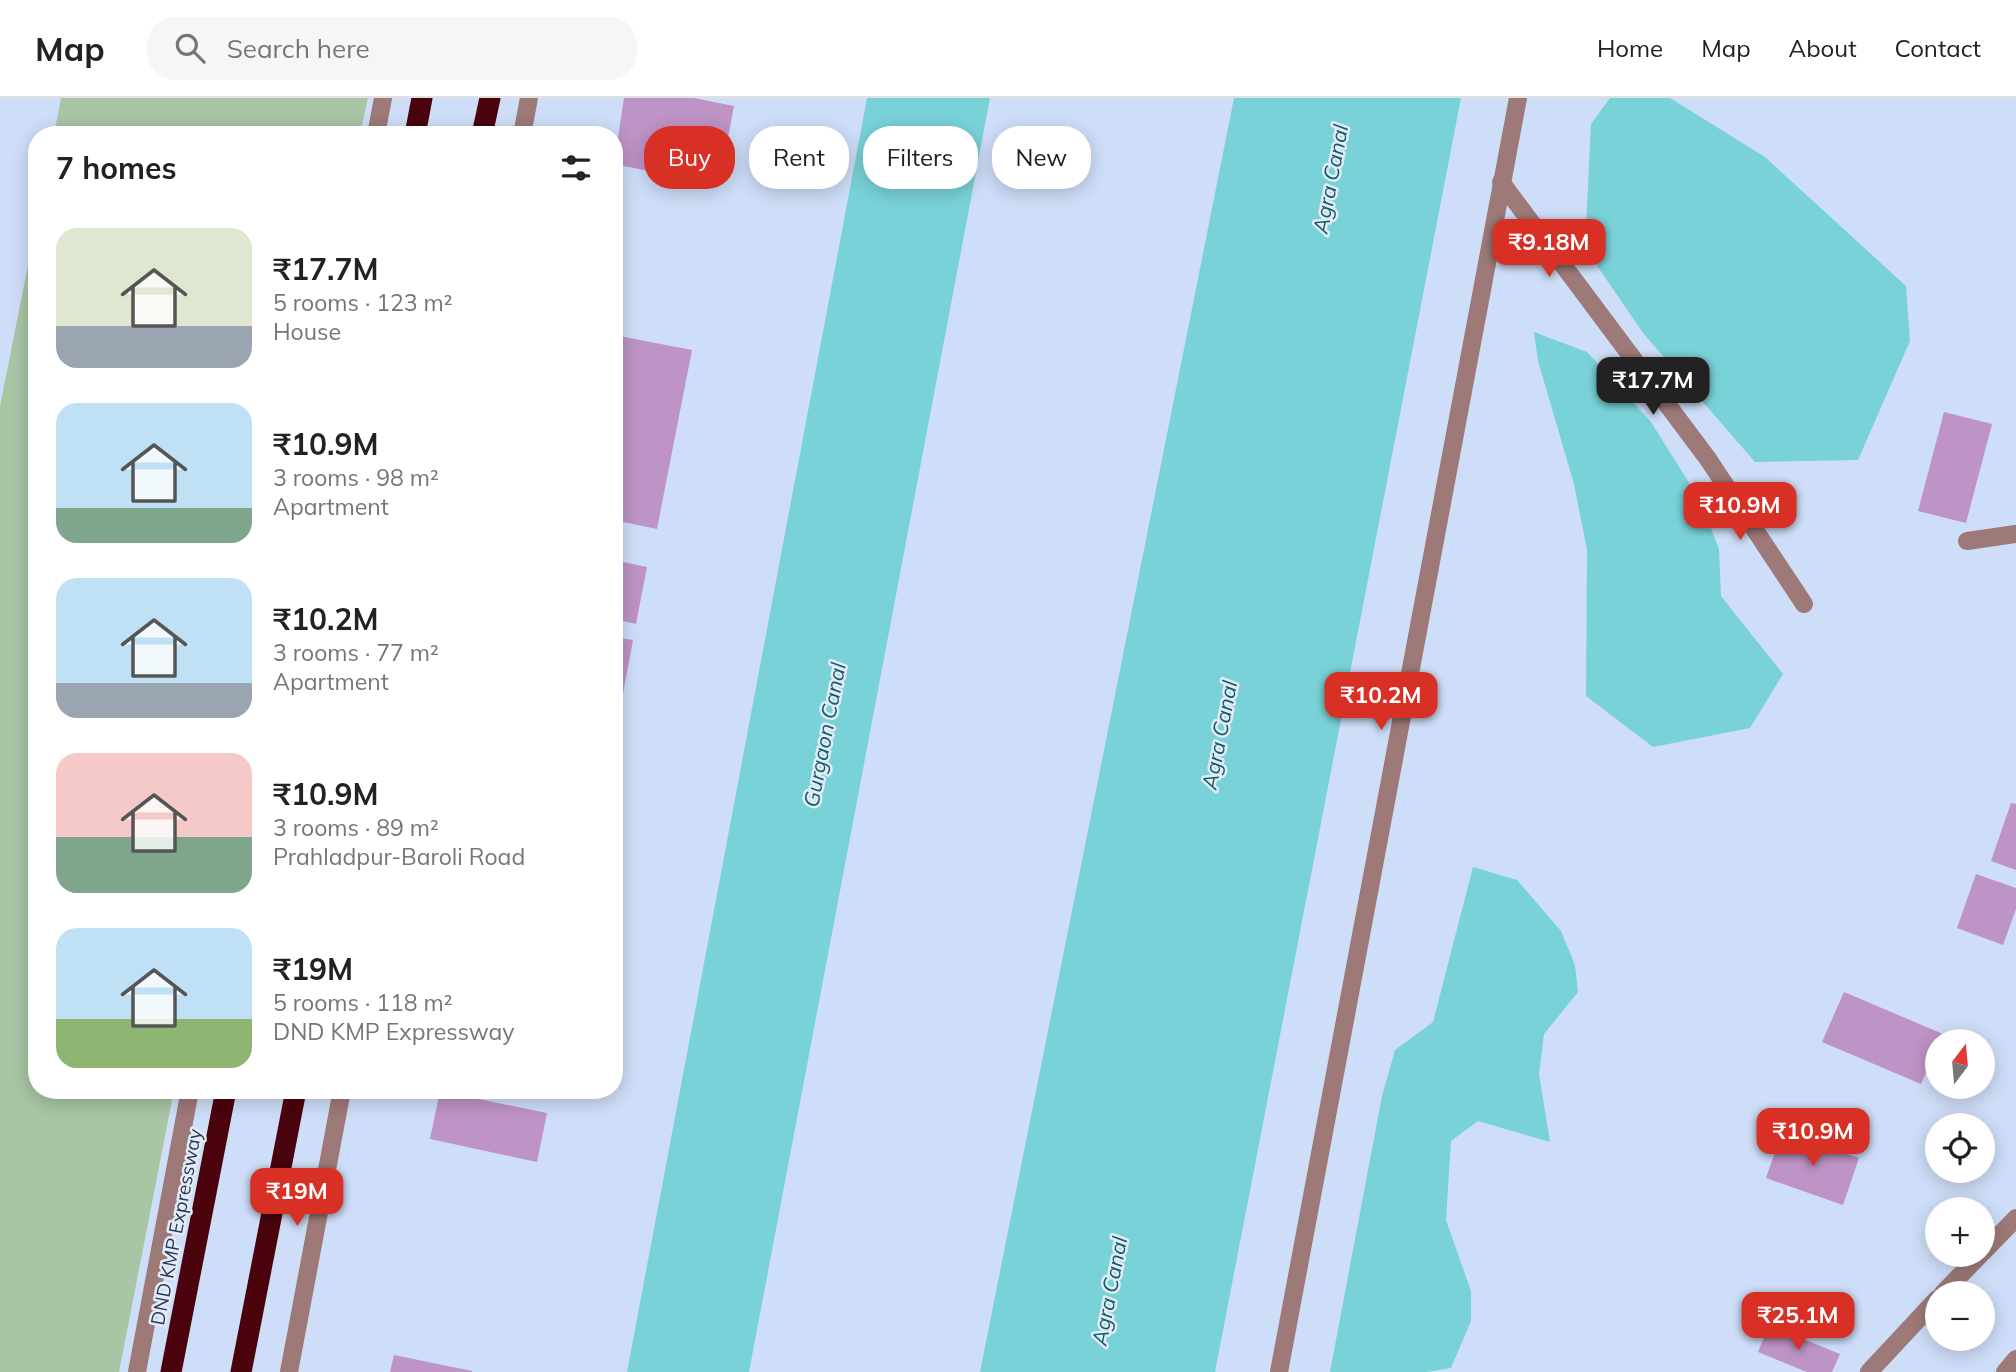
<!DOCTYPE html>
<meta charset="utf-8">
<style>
:root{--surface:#fff;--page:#f6f6f6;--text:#222;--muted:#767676;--line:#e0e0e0;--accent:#d93025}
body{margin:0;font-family:Mulish,sans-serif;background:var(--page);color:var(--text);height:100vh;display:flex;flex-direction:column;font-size:26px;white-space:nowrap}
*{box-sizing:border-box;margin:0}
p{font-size:23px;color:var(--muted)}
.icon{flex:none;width:38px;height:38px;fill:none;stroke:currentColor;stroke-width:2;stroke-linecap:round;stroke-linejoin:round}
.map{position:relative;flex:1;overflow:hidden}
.sheet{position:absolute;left:28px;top:28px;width:595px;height:973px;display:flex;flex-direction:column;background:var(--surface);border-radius:28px;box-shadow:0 4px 18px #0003}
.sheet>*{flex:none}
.banner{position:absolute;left:644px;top:28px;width:665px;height:63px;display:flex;gap:14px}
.needle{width:46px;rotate:16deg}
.buttons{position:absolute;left:1925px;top:931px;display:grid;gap:14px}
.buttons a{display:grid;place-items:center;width:70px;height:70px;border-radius:50%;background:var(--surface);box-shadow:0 4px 18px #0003;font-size:35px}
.price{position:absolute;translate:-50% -60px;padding:0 16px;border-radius:14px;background:var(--accent);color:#fff;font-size:23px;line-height:46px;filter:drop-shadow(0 2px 4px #0008)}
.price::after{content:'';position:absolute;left:50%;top:42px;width:21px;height:16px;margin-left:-10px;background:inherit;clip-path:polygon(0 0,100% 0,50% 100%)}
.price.current{background:#222;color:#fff}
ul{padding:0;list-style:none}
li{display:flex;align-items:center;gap:21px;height:175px;padding:0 28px}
li span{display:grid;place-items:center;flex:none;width:196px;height:140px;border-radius:21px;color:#555}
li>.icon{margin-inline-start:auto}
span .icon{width:84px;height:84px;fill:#fffc;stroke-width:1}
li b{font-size:30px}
h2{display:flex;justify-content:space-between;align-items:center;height:84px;padding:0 28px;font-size:30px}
.chip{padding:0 24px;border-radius:28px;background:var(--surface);box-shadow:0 4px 18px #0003;font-size:24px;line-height:63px}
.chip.current{background:var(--accent);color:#fff}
header{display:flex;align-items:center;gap:42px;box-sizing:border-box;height:98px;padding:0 35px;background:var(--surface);border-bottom:2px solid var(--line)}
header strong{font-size:33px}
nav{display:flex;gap:38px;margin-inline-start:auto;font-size:24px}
.search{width:490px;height:63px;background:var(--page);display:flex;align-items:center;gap:18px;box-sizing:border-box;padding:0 24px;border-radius:28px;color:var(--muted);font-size:26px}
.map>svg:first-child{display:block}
</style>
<header>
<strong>Map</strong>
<div class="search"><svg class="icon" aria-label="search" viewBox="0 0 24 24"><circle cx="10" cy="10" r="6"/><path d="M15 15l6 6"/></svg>Search here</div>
<nav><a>Home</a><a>Map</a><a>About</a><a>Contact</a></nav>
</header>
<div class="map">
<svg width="2016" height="1274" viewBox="0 0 2016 1274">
<rect width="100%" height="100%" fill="#cedef8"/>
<!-- green -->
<g fill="#a8c5a4">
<polygon points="61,0 368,0 360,37 54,37"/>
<polygon points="37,122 37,992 174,992 119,1274 0,1274 0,308"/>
</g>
<!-- water -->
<g fill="#79d2d8">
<polygon points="867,0 990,0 749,1274 627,1274"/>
<polygon points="1234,0 1461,0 1215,1274 980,1274"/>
<polygon points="1610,0 1670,0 1765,59 1906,188 1910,243 1858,362 1755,364 1643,235 1585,150 1591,26"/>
<polygon points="1534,234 1587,254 1651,324 1701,404 1719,451 1721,498 1783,576 1750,630 1653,649 1586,598 1587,452 1574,386 1538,263"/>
<polygon points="1473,769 1517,782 1561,833 1575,867 1578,894 1544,936 1539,976 1550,1044 1478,1023 1451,1043 1446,1122 1471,1193 1471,1223 1451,1270 1427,1274 1330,1274 1382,998 1395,952 1433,924"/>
</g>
<!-- building -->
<g fill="#be93c5">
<polygon points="624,0 694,0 734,8 719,87 614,66"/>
<polygon points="614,237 692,252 657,431 614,422"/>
<polygon points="1944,314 1992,326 1966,425 1918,413"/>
<polygon points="614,462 647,469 636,526 614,521"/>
<polygon points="614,539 633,542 616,633 614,633"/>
<polygon points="2011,705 2016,706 2016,772 1991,763"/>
<polygon points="1976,776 2016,790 2016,811 2003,847 1957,830"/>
<polygon points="1844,894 1943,936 1921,986 1822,944"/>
<polygon points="440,993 547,1015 537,1064 430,1041"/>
<polygon points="1782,1034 1859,1060 1843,1107 1766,1080"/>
<polygon points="1769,1227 1840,1256 1832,1274 1807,1274 1758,1254"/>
<polygon points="394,1257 472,1273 472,1274 390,1274"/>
</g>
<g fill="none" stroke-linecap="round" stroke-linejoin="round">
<!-- minor -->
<g stroke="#9d7977" stroke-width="18">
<polyline points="376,37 383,0"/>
<polyline points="522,37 529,0"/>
<polyline points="1501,84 1708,361 1804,506"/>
<polyline points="1967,443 2016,436"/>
<polyline points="1983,1154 2016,1120"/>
<polyline points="1943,1195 1980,1157"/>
<polyline points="137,1274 190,992"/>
<polyline points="289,1274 342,992"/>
<polyline points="1279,1274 1518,0"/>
<polyline points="1869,1274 1937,1201"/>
<polyline points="2005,1274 2016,1261"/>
</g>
<!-- highway -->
<g stroke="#4a030c" stroke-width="21">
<polyline points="415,37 422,0"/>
<polyline points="482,37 490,0"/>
<polyline points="171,1274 226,992"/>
<polyline points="241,1274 296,992"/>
</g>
</g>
<g text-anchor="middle" stroke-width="5" stroke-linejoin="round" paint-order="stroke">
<!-- street labels -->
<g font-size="19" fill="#283751" stroke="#e3eaf8">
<text transform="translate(176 1129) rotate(-79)" y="7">DND KMP Expressway</text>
</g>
<!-- water labels -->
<g font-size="21" font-style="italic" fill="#105d62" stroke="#e3eaf8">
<text transform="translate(1331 81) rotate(-79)" y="7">Agra Canal</text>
<text transform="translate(825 637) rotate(-79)" y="7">Gurgaon Canal</text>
<text transform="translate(1220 637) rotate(-79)" y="7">Agra Canal</text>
<text transform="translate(1110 1193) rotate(-79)" y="7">Agra Canal</text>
</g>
</g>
</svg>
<div class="buttons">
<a><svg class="needle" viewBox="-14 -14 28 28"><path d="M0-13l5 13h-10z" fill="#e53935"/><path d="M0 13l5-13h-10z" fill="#767676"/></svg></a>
<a><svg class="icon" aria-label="locate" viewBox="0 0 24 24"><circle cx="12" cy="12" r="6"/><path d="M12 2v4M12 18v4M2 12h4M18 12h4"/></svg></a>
<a>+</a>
<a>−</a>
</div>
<b class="price" style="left:1549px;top:181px">₹9.18M</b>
<b class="price current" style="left:1653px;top:319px">₹17.7M</b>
<b class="price" style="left:1740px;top:444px">₹10.9M</b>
<b class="price" style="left:1381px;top:634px">₹10.2M</b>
<b class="price" style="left:1813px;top:1070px">₹10.9M</b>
<b class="price" style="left:297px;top:1130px">₹19M</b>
<b class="price" style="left:1798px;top:1254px">₹25.1M</b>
<div class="banner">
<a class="chip current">Buy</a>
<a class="chip">Rent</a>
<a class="chip">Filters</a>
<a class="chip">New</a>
</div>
<section class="sheet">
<h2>7 homes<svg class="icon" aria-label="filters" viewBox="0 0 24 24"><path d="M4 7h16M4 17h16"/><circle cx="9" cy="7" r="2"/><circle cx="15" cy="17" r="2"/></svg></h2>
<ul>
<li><span style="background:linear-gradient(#dfe7d0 70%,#9aa5b1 0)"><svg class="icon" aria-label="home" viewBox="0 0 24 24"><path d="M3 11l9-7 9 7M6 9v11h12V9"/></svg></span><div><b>₹17.7M</b><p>5 rooms · 123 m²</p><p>House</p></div></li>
<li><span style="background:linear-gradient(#bfe0f5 75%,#7fa58c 0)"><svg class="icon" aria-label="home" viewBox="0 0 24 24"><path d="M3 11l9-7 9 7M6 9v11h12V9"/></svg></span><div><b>₹10.9M</b><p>3 rooms · 98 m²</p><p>Apartment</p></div></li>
<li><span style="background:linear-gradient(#bfe0f5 75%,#9aa5b1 0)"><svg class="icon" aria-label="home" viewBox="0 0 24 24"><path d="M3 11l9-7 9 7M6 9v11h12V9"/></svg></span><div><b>₹10.2M</b><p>3 rooms · 77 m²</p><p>Apartment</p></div></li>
<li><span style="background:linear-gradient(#f6c9c9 60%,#7fa58c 0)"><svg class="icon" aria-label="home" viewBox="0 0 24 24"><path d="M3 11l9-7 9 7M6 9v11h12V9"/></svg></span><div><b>₹10.9M</b><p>3 rooms · 89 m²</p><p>Prahladpur-Baroli Road</p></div></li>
<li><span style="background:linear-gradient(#bfe0f5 65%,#8fb573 0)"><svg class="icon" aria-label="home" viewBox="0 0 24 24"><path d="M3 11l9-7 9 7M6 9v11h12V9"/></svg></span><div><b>₹19M</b><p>5 rooms · 118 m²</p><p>DND KMP Expressway</p></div></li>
</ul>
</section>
</div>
